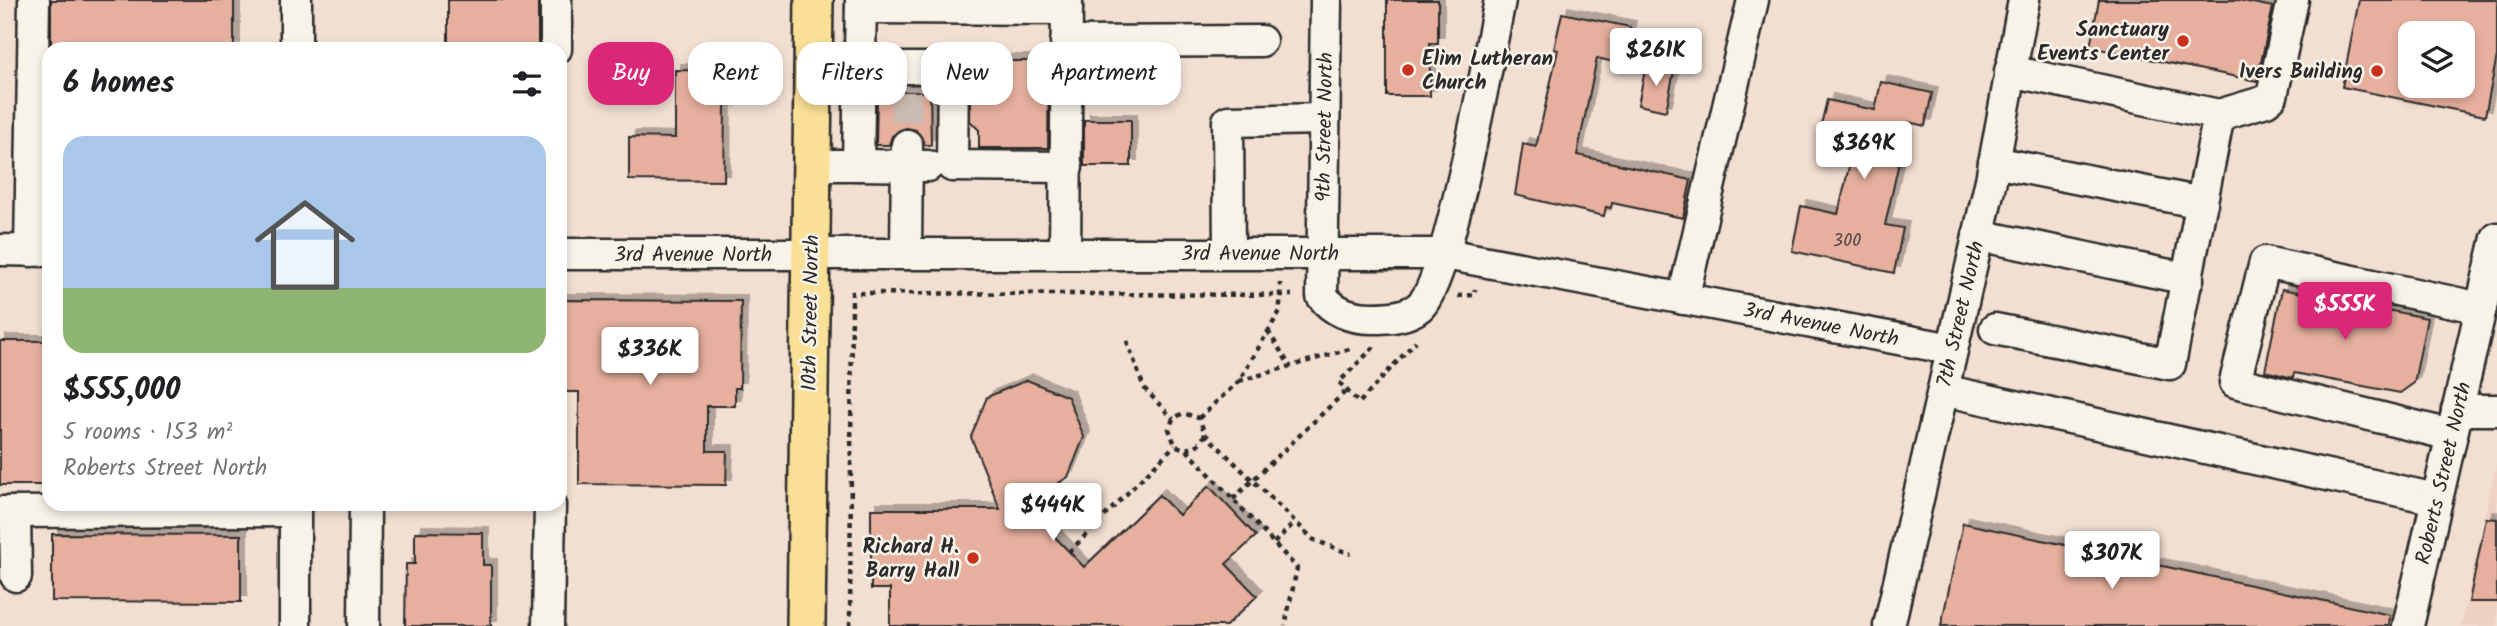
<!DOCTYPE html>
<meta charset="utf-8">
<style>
:root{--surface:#fff;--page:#f2f2f2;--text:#202124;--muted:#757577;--accent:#db2777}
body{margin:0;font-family:Kalam,sans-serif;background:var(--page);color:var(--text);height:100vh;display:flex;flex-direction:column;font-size:26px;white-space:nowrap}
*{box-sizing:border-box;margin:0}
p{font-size:23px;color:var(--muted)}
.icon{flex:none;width:38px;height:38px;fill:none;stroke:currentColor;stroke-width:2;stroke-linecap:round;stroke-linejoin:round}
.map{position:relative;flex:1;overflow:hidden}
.drawer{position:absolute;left:42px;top:42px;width:525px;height:469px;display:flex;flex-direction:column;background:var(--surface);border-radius:21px;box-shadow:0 4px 10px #0003}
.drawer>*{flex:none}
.banner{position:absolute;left:588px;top:42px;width:665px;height:63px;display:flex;gap:14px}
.buttons{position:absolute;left:2398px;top:21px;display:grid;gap:14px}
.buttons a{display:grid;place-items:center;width:77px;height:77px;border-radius:14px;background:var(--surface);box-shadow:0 4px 10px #0003;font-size:35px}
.price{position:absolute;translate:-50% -60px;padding:0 16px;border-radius:7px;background:#fff;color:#222;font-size:23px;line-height:46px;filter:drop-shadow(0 2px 4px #0008)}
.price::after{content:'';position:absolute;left:50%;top:42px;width:21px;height:16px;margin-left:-10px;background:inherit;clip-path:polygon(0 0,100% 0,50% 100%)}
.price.selected{background:var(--accent);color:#fff}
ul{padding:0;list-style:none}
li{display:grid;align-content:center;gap:14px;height:371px;padding:0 21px}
li span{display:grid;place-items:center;height:217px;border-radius:21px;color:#555}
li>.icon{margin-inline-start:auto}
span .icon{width:126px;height:126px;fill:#fffc;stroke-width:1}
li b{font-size:30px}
h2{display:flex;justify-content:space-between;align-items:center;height:84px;padding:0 21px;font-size:30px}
.chip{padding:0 24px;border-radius:21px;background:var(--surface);box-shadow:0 4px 10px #0003;font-size:24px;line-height:63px}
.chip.selected{background:var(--accent);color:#fff}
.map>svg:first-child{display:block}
</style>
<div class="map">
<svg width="2497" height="626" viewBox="0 0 2497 626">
<defs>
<filter id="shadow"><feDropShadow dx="6" dy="-6" stdDeviation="0" flood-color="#0004"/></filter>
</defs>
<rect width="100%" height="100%" fill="#f2dfd2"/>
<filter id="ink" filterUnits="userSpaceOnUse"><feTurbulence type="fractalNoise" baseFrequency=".0143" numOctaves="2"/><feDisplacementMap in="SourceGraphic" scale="14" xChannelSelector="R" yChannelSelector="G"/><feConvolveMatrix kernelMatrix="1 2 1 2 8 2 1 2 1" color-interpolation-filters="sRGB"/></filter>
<g filter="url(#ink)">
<!-- built -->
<polygon fill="#efd1c2" points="2497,461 2497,626 2461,626"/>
<!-- building -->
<g fill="#e7b09e" stroke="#2b2b2b" stroke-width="2" fill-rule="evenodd" filter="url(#shadow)">
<rect x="51" y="0" width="183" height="49"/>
<rect x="448" y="0" width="90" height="49"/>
<polygon points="1387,0 1438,0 1438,43 1430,43 1430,96 1387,96"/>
<polygon points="2099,0 2238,0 2273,7 2257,81 2090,47"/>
<path d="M2359,0H2497V56L2485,116L2342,87ZM2410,33H2462V86H2410Z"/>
<polygon points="1562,13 1630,27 1622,64 1597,58 1577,155 1691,180 1683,218 1612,203 1611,208 1606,207 1604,216 1515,195 1523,144 1536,147 1558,50 1554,49"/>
<polygon points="971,61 1049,61 1048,148 979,148 979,130 970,121"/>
<polygon points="1646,65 1674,71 1666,111 1638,105"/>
<polygon points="675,70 736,71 736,105 725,104 724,181 629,180 629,137 675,138"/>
<polygon points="1881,82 1932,93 1925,126 1908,122 1885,225 1903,228 1894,273 1792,251 1801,206 1838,214 1855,141 1819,133 1827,100 1875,110"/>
<polygon points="877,92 930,92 931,145 924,145 916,130 906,128 892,136 889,145 876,145"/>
<rect x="1084" y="120" width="47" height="46"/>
<polygon points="2282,289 2427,318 2414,383 2400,393 2294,373 2293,378 2265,371"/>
<polygon points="560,300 741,301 740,388 735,388 735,406 707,406 707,451 727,451 726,485 579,484 579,392 560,392"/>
<rect x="0" y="341" width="49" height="144"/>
<polygon points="1027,380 1068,397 1084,437 1068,477 1054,486 1054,536 1084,567 1159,495 1179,515 1209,486 1256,536 1226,564 1257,596 1226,626 890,626 890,589 871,589 871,509 1000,509 971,437 987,397"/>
<polygon points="2486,518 2497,519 2497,602 2469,602"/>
<polygon points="1963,523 2390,615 2389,626 1941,626"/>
<polygon points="415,532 483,533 483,565 491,565 491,626 405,626 406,564 415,564"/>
<polygon points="52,534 241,535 241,602 52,601"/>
</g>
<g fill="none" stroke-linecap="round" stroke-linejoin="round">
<!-- minor-tunnel -->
<polyline stroke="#cabbb1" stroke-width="30" stroke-dasharray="30 15" stroke-linecap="butt" points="906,92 907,145"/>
<!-- minor casing -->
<g stroke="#2b2b2b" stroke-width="35">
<g id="minor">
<path d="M1326,0L1322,296C1335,313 1352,318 1373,318C1388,318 1407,317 1419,307C1448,284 1490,50 1500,0"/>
<polyline points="861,8 1067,9"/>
<polyline points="1066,42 1261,41"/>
<polyline points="296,49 296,0"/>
<polyline points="556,49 556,0"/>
<polyline points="813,68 953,68 952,166 1067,167"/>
<polyline points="2219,115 2266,101 2272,96 2293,0"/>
<polyline points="1994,162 2202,203"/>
<polyline points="812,165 858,165 861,0"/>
<polyline points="858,165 928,166"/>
<polyline points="1978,235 2188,279"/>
<polyline points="0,250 49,251"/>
<polyline points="30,251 34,0"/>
<polyline points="1065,253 1067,0"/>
<polyline points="1229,253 1228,121 1324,119"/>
<polyline points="560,254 1445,254 1952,349"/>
<polyline points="906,254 907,145"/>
<polyline points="1683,299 1753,0"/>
<polyline points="1995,329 2170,364 2219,115 2010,71"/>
<polyline points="1943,390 2436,499"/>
<polyline points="2457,410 2497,410"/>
<polyline points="2451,435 2235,382 2265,262 2481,308"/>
<polyline points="295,504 295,626"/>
<polyline points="0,512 295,511"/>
<polyline points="15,512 16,576"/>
<polyline points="364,626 365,504"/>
<polyline points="548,626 550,504"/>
<polyline points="1889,626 1991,180 2024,0"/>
<polyline points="2408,626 2497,238"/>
</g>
</g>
<!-- major casing -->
<g stroke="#2b2b2b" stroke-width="42">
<polyline id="major" points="806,626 814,0"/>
</g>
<!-- path -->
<g stroke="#2b2b2b" stroke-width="4.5" stroke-dasharray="5 5" stroke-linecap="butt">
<polyline points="1458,296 1474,295 1475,289"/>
<polyline points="1268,331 1290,366"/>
<polyline points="1127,341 1144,388 1173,419"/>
<polyline points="1374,347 1339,382 1359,403 1416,341"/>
<polyline points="1239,381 1353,348"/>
<polyline points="1199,418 1239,381 1280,311 1280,283"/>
<path d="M1205,434C1199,448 1188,452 1175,445L1169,429L1173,419L1183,413L1199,418L1205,434L1314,540L1351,554"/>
<polyline points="1187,450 1297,568 1285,626"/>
<polyline points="1233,499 1346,391"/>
<polyline points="1274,543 1295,522"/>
<polyline points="1069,552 1175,445"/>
<polyline points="850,626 852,293 1292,295"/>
</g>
<!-- minor -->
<use href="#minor" stroke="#f7f3e8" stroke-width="30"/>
<!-- major -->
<use href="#major" stroke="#fadf96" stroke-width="37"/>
</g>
</g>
<!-- markers -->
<g fill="#c8321e" stroke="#f7f3e8" stroke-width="2.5">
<circle cx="2183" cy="41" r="7"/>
<circle cx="1408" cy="70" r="7"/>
<circle cx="2377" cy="71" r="7"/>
<circle cx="973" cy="558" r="7"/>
</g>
<g text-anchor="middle" stroke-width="5" stroke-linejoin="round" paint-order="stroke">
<!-- number labels -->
<g font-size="18" fill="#5a4c48">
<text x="1847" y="246">300</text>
</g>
<!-- poi labels -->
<g font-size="21" font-weight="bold" fill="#2b2b2b" stroke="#f7f3e8" text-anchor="end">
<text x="2169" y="36">Sanctuary<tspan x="2169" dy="24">Events Center</tspan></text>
<text x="1422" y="65" text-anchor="start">Elim Lutheran<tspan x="1422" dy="24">Church</tspan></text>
<text x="2363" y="78">Ivers Building</text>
<text x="959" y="553">Richard H.<tspan x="959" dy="24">Barry Hall</tspan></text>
</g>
<!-- street labels -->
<g font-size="21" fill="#2b2b2b" stroke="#f7f3e8">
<text transform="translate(1324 127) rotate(-89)" y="7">9th Street North</text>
<text x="1260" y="260">3rd Avenue North</text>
<text x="693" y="261">3rd Avenue North</text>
<text transform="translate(810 313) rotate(-89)" y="7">10th Street North</text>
<text transform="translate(1960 314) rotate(-77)" y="7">7th Street North</text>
<text transform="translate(1821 324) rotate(11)" y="7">3rd Avenue North</text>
<text transform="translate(2443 473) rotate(-77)" y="7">Roberts Street North</text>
</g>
</g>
</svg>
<div class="buttons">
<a><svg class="icon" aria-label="layers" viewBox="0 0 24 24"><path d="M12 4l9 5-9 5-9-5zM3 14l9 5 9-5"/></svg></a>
</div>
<b class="price" style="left:1656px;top:88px">$261K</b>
<b class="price" style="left:1864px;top:181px">$369K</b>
<b class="price selected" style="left:2345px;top:342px">$555K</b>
<b class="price" style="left:650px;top:387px">$336K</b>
<b class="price" style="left:1053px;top:543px">$444K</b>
<b class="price" style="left:2112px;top:591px">$307K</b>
<div class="banner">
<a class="chip selected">Buy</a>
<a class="chip">Rent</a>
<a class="chip">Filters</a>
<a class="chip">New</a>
<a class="chip">Apartment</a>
</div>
<section class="drawer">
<h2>6 homes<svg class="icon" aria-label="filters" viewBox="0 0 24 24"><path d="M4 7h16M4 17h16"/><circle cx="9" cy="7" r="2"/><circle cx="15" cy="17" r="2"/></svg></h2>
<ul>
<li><span style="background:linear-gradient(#a9c7e8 70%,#8fb573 0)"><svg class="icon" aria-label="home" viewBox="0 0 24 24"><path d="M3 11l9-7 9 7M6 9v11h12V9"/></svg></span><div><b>$555,000</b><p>5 rooms · 153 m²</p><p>Roberts Street North</p></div></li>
</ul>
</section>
</div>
